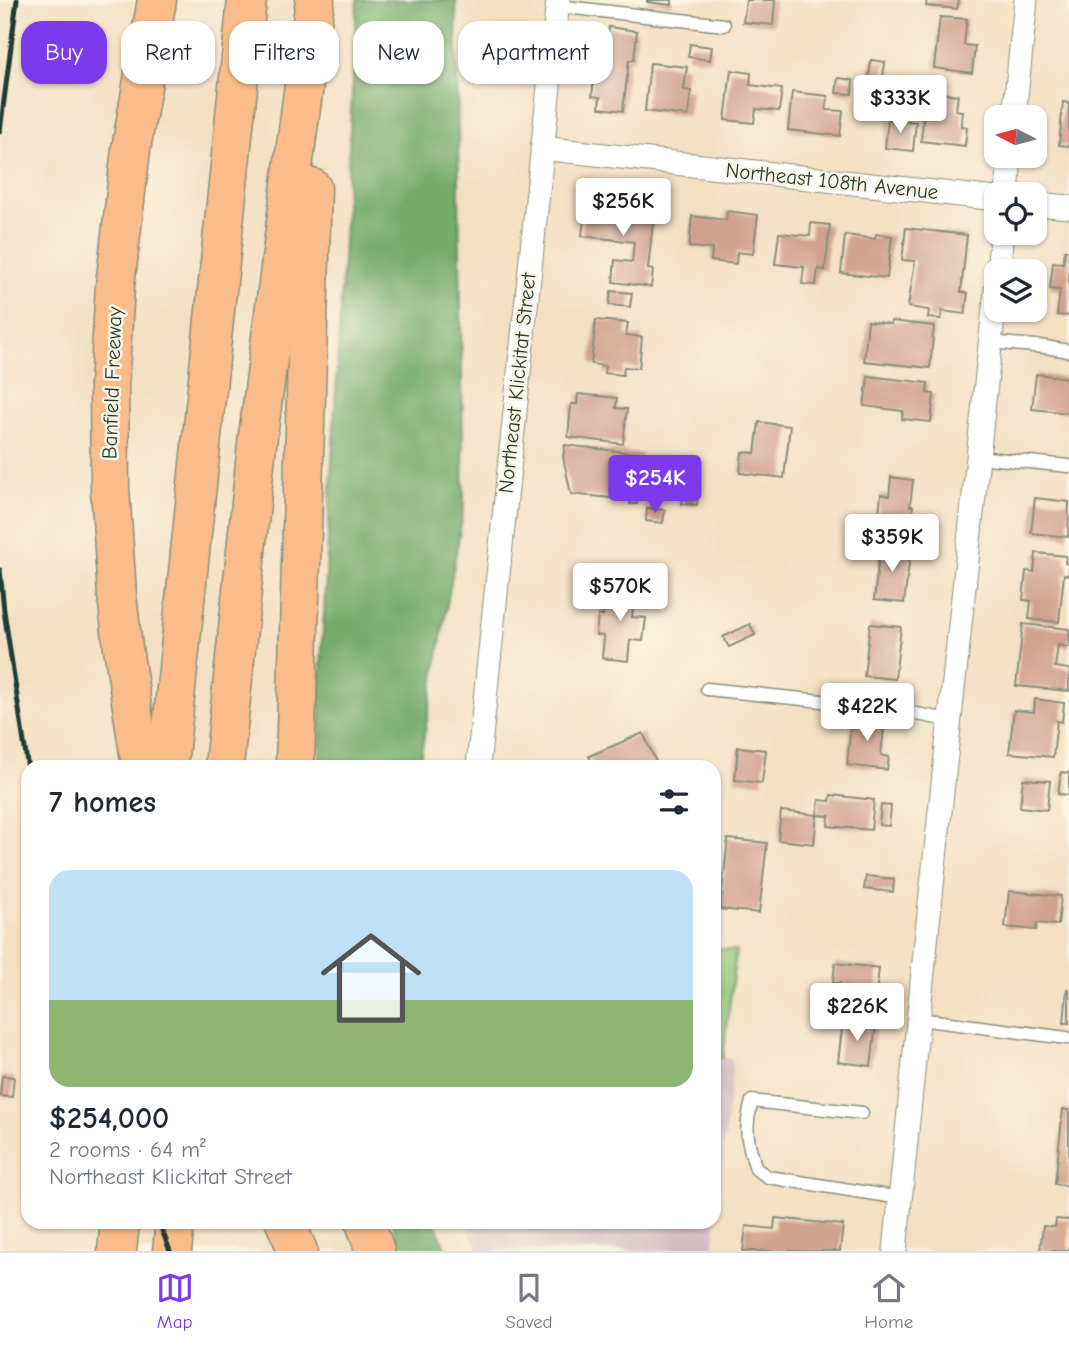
<!DOCTYPE html>
<meta charset="utf-8">
<style>
:root{--surface:#fff;--page:#f2f2f3;--text:#1f2937;--muted:#747a83;--line:#e0e1e3;--accent:#7c3aed}
body{margin:0;font-family:"Comic Neue",sans-serif;background:var(--page);color:var(--text);height:100vh;display:flex;flex-direction:column;font-size:26px;white-space:nowrap}
*{box-sizing:border-box;margin:0}
p{font-size:23px;color:var(--muted)}
.icon{flex:none;width:38px;height:38px;fill:none;stroke:currentColor;stroke-width:2;stroke-linecap:round;stroke-linejoin:round}
.map{position:relative;flex:1;overflow:hidden}
.sheet{position:absolute;left:21px;top:760px;width:700px;height:469px;display:flex;flex-direction:column;background:var(--surface);border-radius:21px;box-shadow:0 2px 5px #0004}
.sheet>*{flex:none}
.top-card{position:absolute;left:21px;top:21px;width:700px;height:63px;display:flex;gap:14px}
.needle{width:46px;rotate:276deg}
.controls{position:absolute;left:984px;top:105px;display:grid;gap:14px}
.controls a{display:grid;place-items:center;width:63px;height:63px;border-radius:14px;background:var(--surface);box-shadow:0 2px 5px #0004;font-size:35px}
.price{position:absolute;translate:-50% -60px;padding:0 16px;border-radius:7px;background:#fff;color:#222;font-size:23px;line-height:46px;filter:drop-shadow(0 2px 4px #0008)}
.price::after{content:'';position:absolute;left:50%;top:42px;width:21px;height:16px;margin-left:-10px;background:inherit;clip-path:polygon(0 0,100% 0,50% 100%)}
.price.active{background:var(--accent);color:#fff}
ul{padding:0;list-style:none}
li{display:grid;align-content:center;gap:14px;height:371px;padding:0 28px}
li span{display:grid;place-items:center;height:217px;border-radius:21px;color:#555}
li>.icon{margin-inline-start:auto}
span .icon{width:126px;height:126px;fill:#fffc;stroke-width:1}
li b{font-size:30px}
h2{display:flex;justify-content:space-between;align-items:center;height:84px;padding:0 28px;font-size:30px}
.tag{padding:0 24px;border-radius:21px;background:var(--surface);box-shadow:0 2px 5px #0004;font-size:24px;line-height:63px}
.tag.active{background:var(--accent);color:#fff}
.menu{display:flex;justify-content:space-around;align-items:center;height:98px;border-top:2px solid var(--line);background:var(--surface);font-size:19px;color:var(--muted)}
.menu a{display:grid;justify-items:center;gap:4px}
.menu .active{color:var(--accent)}
.map>svg:first-child{display:block}
</style>
<div class="map">
<svg width="1069" height="1251" viewBox="0 0 1069 1251">
<rect width="100%" height="100%" fill="#fcf5e5"/>
<filter id="ink" filterUnits="userSpaceOnUse"><feTurbulence type="fractalNoise" baseFrequency=".0143" numOctaves="2"/><feDisplacementMap in="SourceGraphic" scale="14" xChannelSelector="R" yChannelSelector="G"/><feConvolveMatrix kernelMatrix="1 2 1 2 8 2 1 2 1" color-interpolation-filters="sRGB"/></filter>
<filter id="wash" filterUnits="userSpaceOnUse"><feTurbulence type="fractalNoise" baseFrequency=".00686" numOctaves="4" result="noise"/><feDisplacementMap in="SourceGraphic" scale="28" xChannelSelector="R" yChannelSelector="G"/><feGaussianBlur stdDeviation="1.57" result="paint"/><feColorMatrix in="noise" values="0 0 0 0 0 0 0 0 0 0 0 0 0 0 0 0 0 1.4 0 .05"/><feComposite in="paint" operator="in"/></filter>
<g filter="url(#wash)">
<rect width="100%" height="100%" fill="#f3e0c2"/>
<!-- industrial -->
<polygon fill="#d2bec2" points="714,1057 733,1059 713,1251 479,1251 465,1222 714,1222"/>
<!-- green -->
<polygon fill="#90c87a" stroke="#588257" stroke-width="2" points="714,948 736,951 723,1058 714,1057"/>
<!-- forest -->
<g fill="#74ac6a" stroke="#4a744f" stroke-width="2">
<polygon points="357,0 456,0 464,507 419,766 320,766 320,685"/>
<polygon points="393,1222 435,1222 446,1251 402,1251"/>
</g>
<g id="blocks">
<!-- building -->
<g fill="#d1a38e">
<polygon points="647,0 672,0 672,5 647,2"/>
<polygon points="746,0 775,0 773,25 743,22"/>
<polygon points="927,0 959,0 957,9 926,6"/>
<polygon points="940,17 967,19 964,45 975,46 972,73 934,68"/>
<polygon points="609,27 637,31 634,60 629,60 623,111 599,108 600,97 592,96 597,50 606,51"/>
<polygon points="690,44 712,47 710,60 688,57"/>
<polygon points="871,60 885,62 881,93 867,91"/>
<polygon points="650,63 687,67 684,90 691,91 688,116 645,111"/>
<polygon points="731,70 751,73 750,85 782,89 779,111 756,109 754,123 725,120"/>
<polygon points="838,78 853,80 852,94 836,93"/>
<polygon points="792,92 828,96 826,110 843,111 840,136 788,130"/>
<polygon points="926,92 958,95 956,110 962,111 961,126 967,127 965,146 921,141"/>
<polygon points="1063,102 1069,103 1069,146 1059,145"/>
<polygon points="888,119 916,122 913,151 885,148"/>
<polygon points="586,198 612,201 611,208 654,213 648,269 653,270 651,287 613,282 615,260 632,262 634,242 582,236"/>
<polygon points="727,211 758,215 753,254 737,252 736,264 711,261 712,249 689,247 692,216 726,220"/>
<polygon points="811,223 830,225 825,270 818,269 816,285 802,284 804,267 775,264 779,233 810,236"/>
<polygon points="906,228 967,235 961,292 968,293 965,314 942,311 941,319 928,318 929,310 908,307 915,261 902,260"/>
<polygon points="876,234 892,236 887,278 841,273 845,235 875,239"/>
<polygon points="1065,250 1069,251 1069,316 1057,315 1060,290 1050,289 1053,262 1063,263"/>
<polygon points="611,291 632,293 630,307 609,305"/>
<polygon points="596,320 628,323 626,335 642,337 639,368 624,367 623,375 604,373 605,366 591,364"/>
<polygon points="868,321 891,324 891,321 934,326 930,368 864,361"/>
<polygon points="1036,374 1069,378 1069,413 1032,409"/>
<polygon points="868,376 928,383 927,393 934,394 931,422 902,419 903,411 864,406"/>
<polygon points="578,394 617,398 616,408 627,409 623,444 568,437 571,404 577,404"/>
<polygon points="759,422 790,426 784,478 740,473 742,452 755,453"/>
<polygon points="565,445 642,454 637,504 630,504 631,500 571,494 563,457"/>
<polygon points="891,477 913,480 910,506 913,506 911,527 878,523 881,494 889,496"/>
<polygon points="684,487 698,489 697,505 682,504"/>
<polygon points="1035,498 1069,502 1068,537 1031,533"/>
<polygon points="647,508 665,510 663,523 646,521"/>
<polygon points="880,545 911,548 904,603 874,600"/>
<polygon points="1036,553 1066,556 1065,563 1069,564 1069,575 1064,574 1059,622 1029,619 1031,601 1023,600 1026,571 1034,572"/>
<polygon points="618,582 636,584 632,617 646,618 643,641 630,640 628,661 602,658 604,636 596,635 598,615 603,616 605,592 616,593"/>
<polygon points="750,624 755,635 729,647 723,637"/>
<polygon points="870,624 901,627 895,679 864,676"/>
<polygon points="1023,624 1069,629 1069,647 1058,645 1055,667 1069,669 1069,691 1016,686"/>
<polygon points="1035,699 1064,703 1062,722 1057,721 1053,757 1009,753 1014,710 1034,712"/>
<polygon points="852,715 885,719 881,755 889,757 887,770 847,765"/>
<polygon points="643,733 658,766 593,766 589,756"/>
<polygon points="738,747 766,750 762,783 735,780"/>
<polygon points="1061,772 1069,773 1069,795 1058,794"/>
<polygon points="1023,779 1050,781 1047,810 1020,807"/>
<polygon points="831,795 874,800 871,830 828,826 829,816 817,815 819,800 830,801"/>
<polygon points="881,805 891,806 889,826 879,825"/>
<polygon points="781,811 817,815 814,844 778,840"/>
<polygon points="728,839 767,843 759,913 720,909"/>
<polygon points="866,876 894,879 893,892 864,889"/>
<polygon points="1009,891 1061,896 1058,925 1037,923 1036,930 1005,927"/>
<polygon points="835,963 879,968 874,1014 836,1010 840,983 833,983"/>
<polygon points="1067,989 1069,989 1069,1023 1064,1023"/>
<polygon points="843,1020 876,1024 871,1066 838,1062"/>
<polygon points="2,1076 14,1077 12,1097 0,1096"/>
<polygon points="1063,1109 1069,1110 1069,1186 1055,1184"/>
<polygon points="775,1218 843,1225 840,1251 743,1251 746,1226 774,1229"/>
<polygon points="1056,1219 1069,1220 1069,1251 1040,1251 1043,1226 1055,1227"/>
</g>
</g>
</g>
<g filter="url(#ink)">
<use href="#blocks" fill-opacity="0" stroke="#898e7b" stroke-width="2"/>
<g fill="none" stroke-linecap="round" stroke-linejoin="round">
<!-- lane casing -->
<g stroke="#898e7b" stroke-width="15">
<g id="lane">
<polyline points="557,6 724,25"/>
<polyline points="990,342 1045,347 1069,351"/>
<polyline points="977,457 1069,466"/>
<polyline points="707,689 879,707 949,720"/>
<polyline points="919,1019 1067,1038"/>
<path d="M862,1113L752,1101C744,1129 747,1141 756,1169L768,1177L900,1198"/>
</g>
</g>
<!-- street casing -->
<g stroke="#898e7b" stroke-width="25">
<g id="street">
<polyline points="1014,117 1026,0"/>
<polyline points="542,148 996,199"/>
<polyline points="1007,194 1010,156"/>
<polyline points="1034,204 1069,207"/>
<polyline points="998,271 1002,233"/>
<polyline points="478,766 558,0"/>
<polyline points="895,1251 927,932 996,290"/>
</g>
</g>
<!-- highway casing -->
<g stroke="#898e7b" stroke-width="41">
<g id="highway">
<polyline points="141,766 123,648 117,595 110,488 109,386 115,286 131,149 157,0"/>
<polyline points="168,766 247,0"/>
<polyline points="224,766 257,444 315,0"/>
<polyline points="295,766 312,188"/>
<polyline points="285,1222 298,1251"/>
<polyline points="365,1222 375,1251"/>
<polyline points="117,1251 120,1222"/>
<polyline points="172,1251 175,1222"/>
</g>
</g>
<!-- lane -->
<use href="#lane" stroke="#fff" stroke-width="12"/>
<!-- street -->
<use href="#street" stroke="#fff" stroke-width="23"/>
<!-- highway -->
<use href="#highway" stroke="#f9bc8a" stroke-width="38"/>
<!-- rail -->
<g stroke="#1f3d34" stroke-width="5">
<polyline points="0,131 17,0"/>
<polyline points="0,570 4,611 28,769"/>
<polyline points="159,1222 170,1251"/>
</g>
</g>
</g>
<g text-anchor="middle" stroke-width="5" stroke-linejoin="round" paint-order="stroke">
<!-- street labels -->
<g font-size="21" fill="#1f3d34" stroke="#fcf5e5">
<text transform="translate(832 181) rotate(6)" y="7">Northeast 108th Avenue</text>
<text transform="translate(112 383) rotate(-88)" y="7">Banfield Freeway</text>
<text transform="translate(517 383) rotate(-84)" y="7">Northeast Klickitat Street</text>
</g>
</g>
</svg>
<div class="controls">
<a><svg class="needle" viewBox="-14 -14 28 28"><path d="M0-13l5 13h-10z" fill="#e53935"/><path d="M0 13l5-13h-10z" fill="#747a83"/></svg></a>
<a><svg class="icon" aria-label="locate" viewBox="0 0 24 24"><circle cx="12" cy="12" r="6"/><path d="M12 2v4M12 18v4M2 12h4M18 12h4"/></svg></a>
<a><svg class="icon" aria-label="layers" viewBox="0 0 24 24"><path d="M12 4l9 5-9 5-9-5zM3 14l9 5 9-5"/></svg></a>
</div>
<b class="price" style="left:900px;top:135px">$333K</b>
<b class="price" style="left:623px;top:238px">$256K</b>
<b class="price active" style="left:655px;top:515px">$254K</b>
<b class="price" style="left:892px;top:574px">$359K</b>
<b class="price" style="left:620px;top:623px">$570K</b>
<b class="price" style="left:867px;top:743px">$422K</b>
<b class="price" style="left:857px;top:1043px">$226K</b>
<div class="top-card">
<a class="tag active">Buy</a>
<a class="tag">Rent</a>
<a class="tag">Filters</a>
<a class="tag">New</a>
<a class="tag">Apartment</a>
</div>
<section class="sheet">
<h2>7 homes<svg class="icon" aria-label="filters" viewBox="0 0 24 24"><path d="M4 7h16M4 17h16"/><circle cx="9" cy="7" r="2"/><circle cx="15" cy="17" r="2"/></svg></h2>
<ul>
<li><span style="background:linear-gradient(#bfe0f5 60%,#8fb573 0)"><svg class="icon" aria-label="home" viewBox="0 0 24 24"><path d="M3 11l9-7 9 7M6 9v11h12V9"/></svg></span><div><b>$254,000</b><p>2 rooms · 64 m²</p><p>Northeast Klickitat Street</p></div></li>
</ul>
</section>
</div>
<nav class="menu">
<a class="active"><svg class="icon" aria-label="map" viewBox="0 0 24 24"><path d="M3 6l6-2 6 2 6-2v14l-6 2-6-2-6 2zM9 4v14M15 6v14"/></svg>Map</a>
<a><svg class="icon" aria-label="saved" viewBox="0 0 24 24"><path d="M7 4h10v16l-5-4-5 4z"/></svg>Saved</a>
<a><svg class="icon" aria-label="home" viewBox="0 0 24 24"><path d="M3 11l9-7 9 7M6 9v11h12V9"/></svg>Home</a>
</nav>
